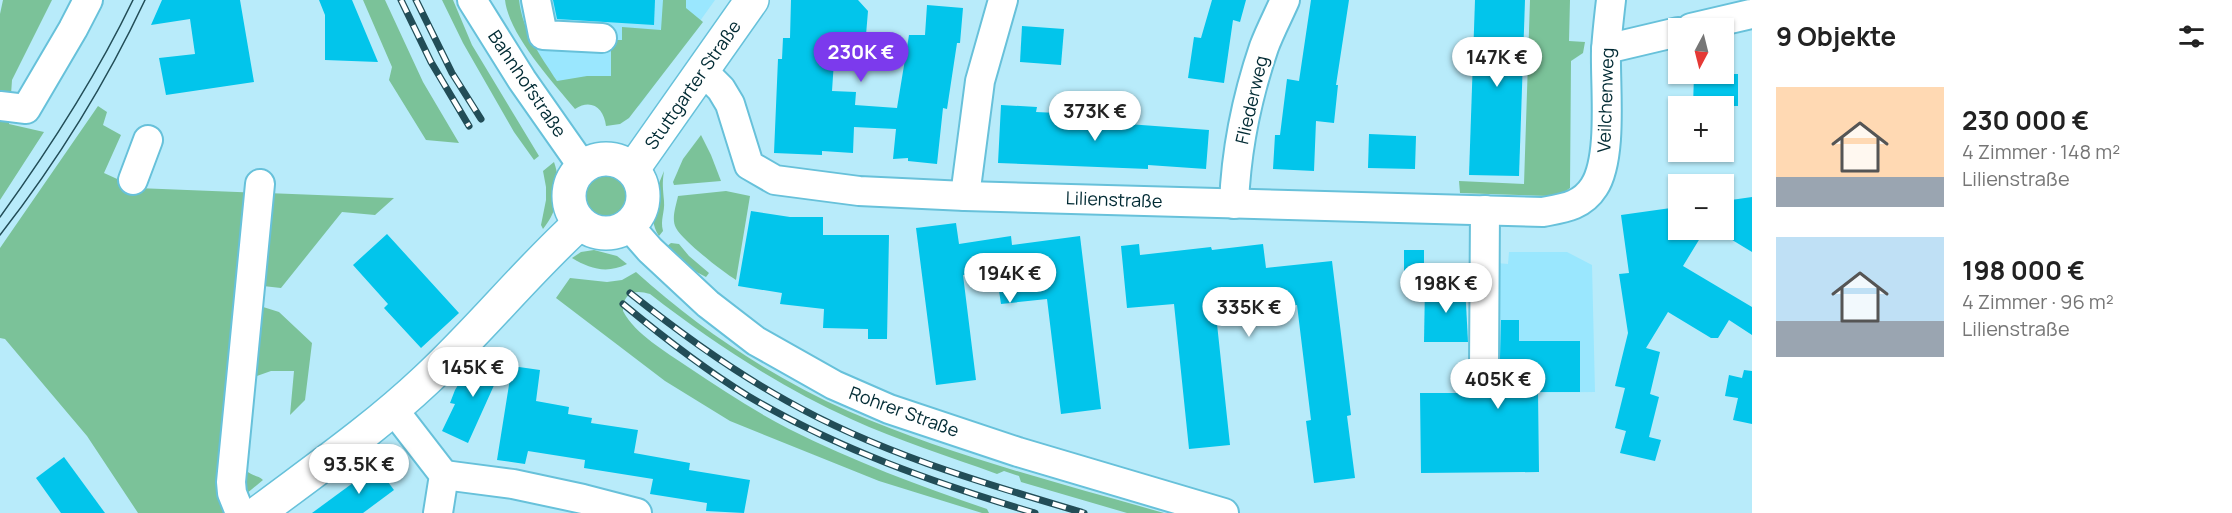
<!DOCTYPE html>
<html lang="de">
<meta charset="utf-8">
<style>
:root{--surface:#fff;--page:#f2f2f2;--text:#222;--muted:#767676;--accent:#7c3aed}
body{margin:0;font-family:Manrope,sans-serif;background:var(--page);color:var(--text);height:100vh;display:flex;flex-direction:column;font-size:22px;white-space:nowrap}
*{box-sizing:border-box;margin:0}
p{font-size:20px;color:var(--muted)}
.icon{flex:none;width:33px;height:33px;fill:none;stroke:currentColor;stroke-width:2;stroke-linecap:round;stroke-linejoin:round}
.map{position:relative;flex:1;overflow:hidden}
.details{display:flex;flex-direction:column;background:var(--surface);width:480px}
.details>*{flex:none}
.needle{width:39px;rotate:187deg}
.fabs{position:absolute;left:1668px;top:18px;display:grid;gap:12px}
.fabs a{display:grid;place-items:center;width:66px;height:66px;border-radius:0px;background:var(--surface);box-shadow:0 2px 4px #0004;font-size:30px}
.price{position:absolute;translate:-50% -51px;padding:0 14px;border-radius:21px;background:#fff;color:#222;font-size:20px;line-height:39px;filter:drop-shadow(0 2px 3px #0008)}
.price::after{content:'';position:absolute;left:50%;top:36px;width:18px;height:14px;margin-left:-9px;background:inherit;clip-path:polygon(0 0,100% 0,50% 100%)}
.price.current{background:var(--accent);color:#fff}
ul{padding:0;list-style:none}
li{display:flex;align-items:center;gap:18px;height:150px;padding:0 24px}
li span{display:grid;place-items:center;flex:none;width:168px;height:120px;border-radius:0px;color:#555}
li>.icon{margin-inline-start:auto}
span .icon{width:72px;height:72px;fill:#fffc;stroke-width:1}
li b{font-size:26px}
h2{display:flex;justify-content:space-between;align-items:center;height:72px;padding:0 24px;font-size:26px}
main{display:flex;flex:1;min-height:0}
.map>svg:first-child{display:block}
</style>
<main>
<div class="map">
<svg width="1752" height="513" viewBox="0 0 1752 513">
<rect width="100%" height="100%" fill="#b8ebfa"/>
<!-- built -->
<g fill="#9ae7fe">
<polygon points="511,0 715,0 639,106 604,110 596,104 585,103 575,106 517,26"/>
<polygon points="1509,252 1567,252 1592,265 1595,392 1499,393 1497,263 1508,264"/>
</g>
<!-- green -->
<g fill="#7bc299">
<polygon points="3,0 52,0 12,80 9,124 44,132 0,200 0,14"/>
<polygon points="363,0 385,0 423,82 459,143 426,140 389,80 392,67"/>
<polygon points="442,0 453,0 472,45 539,156 534,160 514,132 463,43"/>
<path d="M505,0H519C523,32 540,55 557,81L587,76H611V40H622V27L661,30L663,0H686V8L703,22L629,118L620,124L606,126C604,109 592,98 575,109C552,81 509,35 505,0Z"/>
<polygon points="1530,0 1570,0 1569,41 1585,42 1583,53 1571,61 1570,188 1563,193 1549,196 1460,193 1459,181 1524,184"/>
<path d="M98,106L107,112L103,125L121,135L104,173L137,188L394,198L375,215L342,212L281,288L263,286L260,306L279,312L312,343L305,400L290,415L294,371H271L248,379L246,470C251,476 258,475 263,480L223,513H138L87,436L5,339L0,338V248Z"/>
<polygon points="701,135 711,155 721,181 674,185 673,182 683,159"/>
<path d="M554,162C562,185 559,210 543,229L541,225L546,200V187L543,171Z"/>
<path d="M664,171C662,184 663,188 664,201C665,213 660,219 663,231L659,236C646,216 656,190 664,171Z"/>
<circle cx="606" cy="198" r="24"/>
<path d="M726,191L750,196L736,280C723,272 683,241 676,228C671,219 676,206 678,196Z"/>
<polygon points="671,243 679,244 689,256 709,273 706,277 683,265 666,247"/>
<path d="M594,250L617,256L627,264C607,274 590,269 572,258L581,252Z"/>
<path d="M636,272C698,328 771,377 848,411C949,455 1058,483 1164,513H1127L1021,482L1019,476L1004,471L997,474C948,456 899,441 851,419C779,386 713,343 650,294C634,289 623,293 623,311C636,335 665,351 688,367C721,389 754,411 789,429C853,461 919,486 987,509L989,513H982L879,481L730,421L665,381L556,298L570,278L607,282L622,280Z"/>
</g>
<!-- building -->
<g fill="#02c5eb">
<polygon points="162,0 240,0 254,82 166,95 159,58 195,54 190,19 151,25"/>
<polygon points="319,0 352,0 378,62 325,60 325,15"/>
<polygon points="553,0 655,0 654,25 557,19"/>
<polygon points="791,0 858,0 868,11 865,47 835,46 832,91 856,92 855,105 897,108 909,35 925,35 927,5 963,8 960,43 957,43 947,109 943,108 937,164 908,161 908,158 893,159 896,129 854,127 853,153 822,151 822,155 774,153 778,59 782,59 783,38 790,38"/>
<polygon points="1212,0 1246,0 1240,22 1233,20 1224,83 1188,78 1194,37 1201,38"/>
<polygon points="1311,0 1349,0 1336,85 1338,85 1334,123 1316,121 1314,171 1273,169 1275,135 1280,135 1287,79 1299,81"/>
<polygon points="1475,0 1525,0 1519,176 1469,175"/>
<polygon points="1022,26 1064,29 1061,65 1020,62"/>
<polygon points="1694,74 1738,74 1738,106 1693,106"/>
<polygon points="1001,105 1037,107 1036,112 1101,115 1101,122 1209,130 1206,169 1148,165 1148,169 998,163"/>
<polygon points="1369,134 1416,136 1415,169 1368,168"/>
<polygon points="1752,197 1752,252 1724,235 1724,201"/>
<polygon points="1678,207 1678,230 1705,230 1683,266 1752,307 1752,335 1729,320 1718,338 1711,338 1668,312 1646,348 1660,352 1650,394 1659,397 1649,437 1661,440 1655,461 1620,453 1626,431 1615,428 1625,388 1615,386 1628,333 1619,274 1629,273 1621,215"/>
<polygon points="751,211 790,217 823,217 823,235 889,235 887,339 868,339 868,329 823,328 824,309 780,304 782,293 738,286"/>
<polygon points="956,223 959,244 1011,236 1012,245 1080,236 1101,409 1061,414 1047,299 1001,304 996,271 963,275 976,380 936,385 916,228"/>
<polygon points="387,234 459,313 421,348 384,308 388,304 353,265"/>
<polygon points="1139,244 1140,255 1211,247 1212,250 1263,244 1266,268 1332,261 1351,415 1347,416 1355,478 1314,483 1306,421 1311,420 1297,305 1252,309 1250,292 1214,296 1230,445 1189,449 1174,304 1127,308 1121,246"/>
<rect x="1404" y="250" width="20" height="24"/>
<polygon points="1425,285 1465,285 1468,342 1424,342"/>
<polygon points="1501,320 1519,320 1519,341 1580,341 1580,392 1538,392 1539,472 1421,473 1420,393 1499,393"/>
<polygon points="509,352 468,443 442,431 455,404 450,403 455,390 463,377 478,363"/>
<polygon points="512,366 540,370 536,401 569,407 568,414 592,418 591,423 638,430 634,453 690,463 689,470 750,480 744,513 706,511 707,503 650,494 653,479 584,468 585,460 528,451 525,464 497,460"/>
<polygon points="1744,370 1752,371 1752,424 1733,420 1738,398 1725,396 1729,375 1742,378"/>
<polygon points="64,457 105,513 61,513 36,478"/>
<polygon points="376,466 394,490 363,513 312,513"/>
</g>
<g fill="none" stroke-linecap="round" stroke-linejoin="round">
<!-- minor casing -->
<g stroke="#67c1da" stroke-width="32">
<g id="minor">
<polyline points="472,0 522,80 583,167"/>
<polyline points="536,0 543,35 602,38"/>
<polyline points="1691,28 1751,14"/>
<polyline points="1606,49 1678,32"/>
<path d="M703,71L721,89L730,104L749,165L775,180L859,191L965,196L1543,212C1564,208 1582,206 1594,187C1613,158 1605,86 1606,51C1607,34 1609,17 1611,0"/>
<polyline points="0,106 26,109 73,29 88,0"/>
<polyline points="133,180 148,140"/>
<polyline points="965,196 980,81 1003,0"/>
<path d="M1234,204C1236,151 1247,97 1264,47C1270,31 1278,16 1285,0"/>
<polyline points="629,226 650,250 708,304 756,341 834,385 889,409 1018,452 1224,513"/>
<polyline points="1484,368 1485,210"/>
<polyline points="393,409 444,475 438,513"/>
<polyline points="444,475 513,484 583,499 637,513"/>
<polyline points="240,513 232,493 231,482 260,184"/>
</g>
</g>
<!-- major casing -->
<g stroke="#67c1da" stroke-width="36">
<g id="major">
<circle cx="606" cy="196" r="37"/>
<polyline points="633,169 752,0"/>
<path d="M258,513C315,470 374,429 426,380C480,330 526,272 580,223"/>
</g>
</g>
<!-- minor -->
<use href="#minor" stroke="#fff" stroke-width="28"/>
<!-- major -->
<use href="#major" stroke="#fff" stroke-width="33"/>
<!-- tram -->
<g stroke="#224d57" stroke-width="1.5">
<path d="M0,217C50,148 96,77 133,0"/>
<path d="M0,235C57,162 106,83 145,0"/>
</g>
<!-- rail casing -->
<g stroke="#224d57" stroke-width="7">
<g id="rail">
<polyline points="401,0 431,62 469,126"/>
<polyline points="416,0 452,73 481,119"/>
<path d="M630,293C680,333 731,370 787,401C879,453 983,483 1084,513"/>
<path d="M623,304C663,337 704,369 748,396C837,449 937,484 1035,513"/>
</g>
</g>
<!-- rail -->
<use href="#rail" stroke="#fff" stroke-width="4.5" stroke-dasharray="14" stroke-linecap="butt"/>
</g>
<g text-anchor="middle" stroke-width="4.5" stroke-linejoin="round" paint-order="stroke">
<!-- street labels -->
<g font-size="18" fill="#012a33" stroke="#fff">
<text transform="translate(527 84) rotate(56)" y="6">Bahnhofstraße</text>
<text transform="translate(693 85) rotate(-55)" y="6">Stuttgarter Straße</text>
<text transform="translate(1252 100) rotate(-77)" y="6">Fliederweg</text>
<text transform="translate(1606 100) rotate(-88)" y="6">Veilchenweg</text>
<text transform="translate(1114 200) rotate(2)" y="6">Lilienstraße</text>
<text transform="translate(904 412) rotate(20)" y="6">Rohrer Straße</text>
</g>
</g>
</svg>
<div class="fabs">
<a><svg class="needle" viewBox="-14 -14 28 28"><path d="M0-13l5 13h-10z" fill="#e53935"/><path d="M0 13l5-13h-10z" fill="#767676"/></svg></a>
<a>+</a>
<a>−</a>
</div>
<b class="price current" style="left:861px;top:83px">230K €</b>
<b class="price" style="left:1497px;top:88px">147K €</b>
<b class="price" style="left:1095px;top:142px">373K €</b>
<b class="price" style="left:1010px;top:304px">194K €</b>
<b class="price" style="left:1446px;top:314px">198K €</b>
<b class="price" style="left:1249px;top:338px">335K €</b>
<b class="price" style="left:473px;top:398px">145K €</b>
<b class="price" style="left:1498px;top:410px">405K €</b>
<b class="price" style="left:359px;top:495px">93.5K €</b>
</div>
<section class="details">
<h2>9 Objekte<svg class="icon" aria-label="filters" viewBox="0 0 24 24"><path d="M4 7h16M4 17h16"/><circle cx="9" cy="7" r="2"/><circle cx="15" cy="17" r="2"/></svg></h2>
<ul>
<li><span style="background:linear-gradient(#ffd9b3 75%,#9aa5b1 0)"><svg class="icon" aria-label="home" viewBox="0 0 24 24"><path d="M3 11l9-7 9 7M6 9v11h12V9"/></svg></span><div><b>230 000 €</b><p>4 Zimmer · 148 m²</p><p>Lilienstraße</p></div></li>
<li><span style="background:linear-gradient(#bfe0f5 70%,#9aa5b1 0)"><svg class="icon" aria-label="home" viewBox="0 0 24 24"><path d="M3 11l9-7 9 7M6 9v11h12V9"/></svg></span><div><b>198 000 €</b><p>4 Zimmer · 96 m²</p><p>Lilienstraße</p></div></li>
</ul>
</section>
</main>
